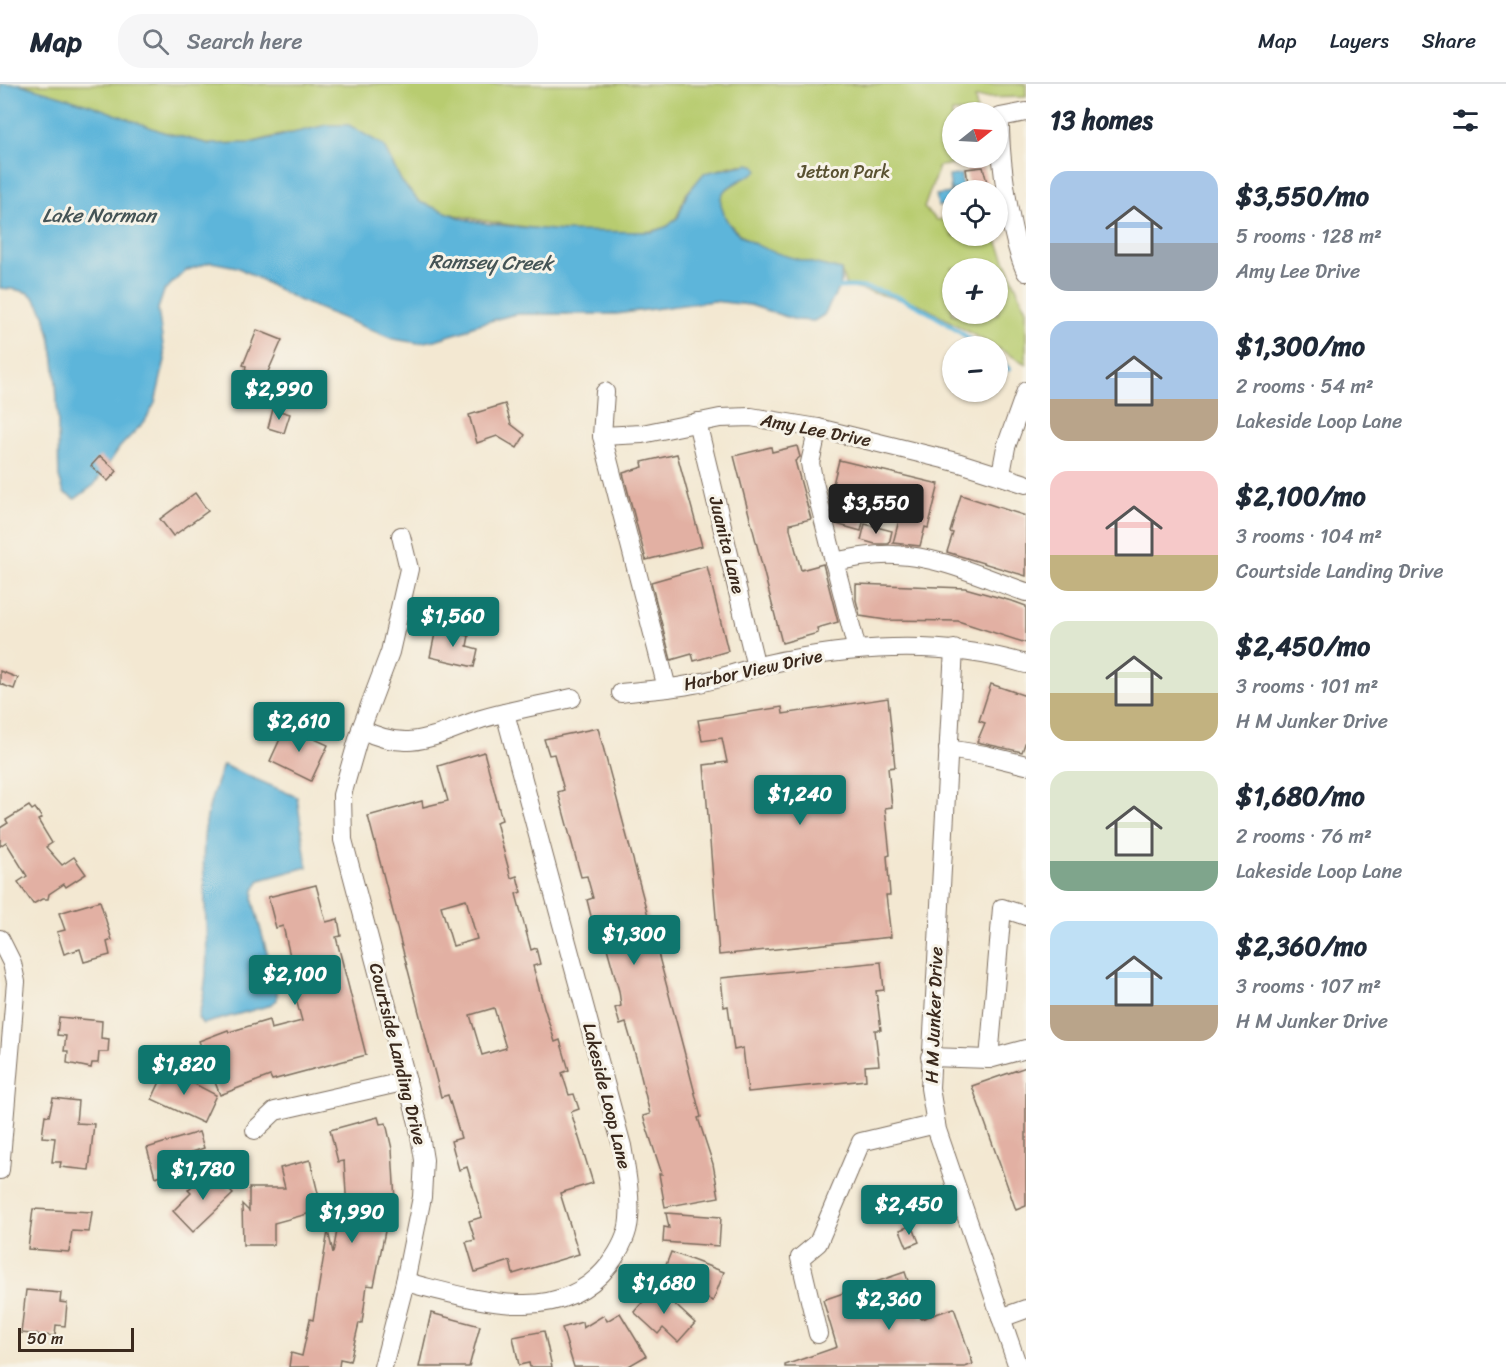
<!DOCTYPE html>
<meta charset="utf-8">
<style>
:root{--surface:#fff;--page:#f6f6f7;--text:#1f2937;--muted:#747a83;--line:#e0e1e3;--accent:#0f766e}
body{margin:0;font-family:Sriracha,sans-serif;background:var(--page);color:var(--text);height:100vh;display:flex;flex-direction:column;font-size:22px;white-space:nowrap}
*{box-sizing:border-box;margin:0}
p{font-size:20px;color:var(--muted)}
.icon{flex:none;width:33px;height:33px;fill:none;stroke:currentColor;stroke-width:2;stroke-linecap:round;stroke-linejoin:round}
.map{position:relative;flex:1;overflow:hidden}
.side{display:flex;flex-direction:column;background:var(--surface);width:480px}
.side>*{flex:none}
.needle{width:39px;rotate:72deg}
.controls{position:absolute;left:942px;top:18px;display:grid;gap:12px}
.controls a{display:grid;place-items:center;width:66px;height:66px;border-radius:50%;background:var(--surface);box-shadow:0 2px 4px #0004;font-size:30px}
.scale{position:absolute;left:18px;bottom:15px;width:116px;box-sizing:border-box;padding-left:6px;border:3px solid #3b2a1e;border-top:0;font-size:16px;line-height:21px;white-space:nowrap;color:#3b2a1e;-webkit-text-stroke:4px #f7f3e8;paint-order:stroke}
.price{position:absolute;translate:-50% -51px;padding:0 14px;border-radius:6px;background:var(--accent);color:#fff;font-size:20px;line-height:39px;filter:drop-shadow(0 2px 3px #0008)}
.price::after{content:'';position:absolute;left:50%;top:36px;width:18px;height:14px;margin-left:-9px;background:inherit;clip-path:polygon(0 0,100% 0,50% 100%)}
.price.on{background:#222;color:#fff}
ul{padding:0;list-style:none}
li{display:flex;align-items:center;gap:18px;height:150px;padding:0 24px}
li span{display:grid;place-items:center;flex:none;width:168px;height:120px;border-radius:18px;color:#555}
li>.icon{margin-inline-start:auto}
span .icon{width:72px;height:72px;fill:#fffc;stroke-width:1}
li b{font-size:26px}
h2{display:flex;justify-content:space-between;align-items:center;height:72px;padding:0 24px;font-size:26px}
header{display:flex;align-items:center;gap:36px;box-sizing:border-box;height:84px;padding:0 30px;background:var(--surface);border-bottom:2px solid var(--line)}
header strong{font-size:28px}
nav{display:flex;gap:33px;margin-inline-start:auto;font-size:21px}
.search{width:420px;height:54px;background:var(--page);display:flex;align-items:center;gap:15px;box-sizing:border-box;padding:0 21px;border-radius:24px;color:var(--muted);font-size:22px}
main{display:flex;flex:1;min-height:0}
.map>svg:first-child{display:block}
</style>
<header>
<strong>Map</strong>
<div class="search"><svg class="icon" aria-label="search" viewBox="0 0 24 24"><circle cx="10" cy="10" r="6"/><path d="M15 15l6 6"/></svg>Search here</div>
<nav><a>Map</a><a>Layers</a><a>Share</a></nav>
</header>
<main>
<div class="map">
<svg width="1026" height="1283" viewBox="0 0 1026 1283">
<rect width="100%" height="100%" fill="#f7f3e8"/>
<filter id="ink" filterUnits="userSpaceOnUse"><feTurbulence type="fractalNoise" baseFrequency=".0167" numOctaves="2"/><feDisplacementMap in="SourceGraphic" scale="12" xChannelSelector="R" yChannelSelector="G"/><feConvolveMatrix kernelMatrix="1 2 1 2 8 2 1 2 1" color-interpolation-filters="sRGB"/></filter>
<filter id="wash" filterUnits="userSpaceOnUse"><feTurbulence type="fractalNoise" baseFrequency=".008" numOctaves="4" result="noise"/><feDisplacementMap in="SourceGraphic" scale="24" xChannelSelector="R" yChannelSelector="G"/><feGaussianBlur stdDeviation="1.35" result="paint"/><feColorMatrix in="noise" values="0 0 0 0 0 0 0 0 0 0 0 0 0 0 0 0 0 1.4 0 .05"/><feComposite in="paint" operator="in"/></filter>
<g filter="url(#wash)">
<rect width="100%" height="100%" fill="#f3e8d2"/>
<!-- green -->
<path fill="#b8cc70" stroke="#7a7b47" stroke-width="1.5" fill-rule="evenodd" d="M20,0H1026V13L975,14L977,28H952V74H982L983,78L939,82L924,124L937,136L952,134V152H995L1026,226V280L919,220L846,202L841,186C815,179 784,175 759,163C744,156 711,130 722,110C728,101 748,93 757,87L756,82C731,77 702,89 687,109C679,121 681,136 666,143C631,160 453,140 420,118C401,105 393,80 383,61L288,49L250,59L209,60L163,48ZM952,184H998V230H952Z"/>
<!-- water -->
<g fill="#5db5da" stroke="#4c707c" stroke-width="1.5">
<path d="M0,0H20L91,21L163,48L209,60L250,59L327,41H349L383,61L402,98L420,118L464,135L489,140L563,147L652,148L668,142L678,133L687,110L704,89L749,80L756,82L758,87C748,93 729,100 723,109C719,115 721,121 723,127C732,166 808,177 841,186V199L830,220L824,231L814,237L796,236L750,221L713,217L616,230H515L472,242L467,246L435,256L418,259L393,255L298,216L237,183L211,178L185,187L164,207L158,225L165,276L155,319L145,337L120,363L94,401L75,415L64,409L59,393C57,352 62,236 31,211C24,205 9,205 0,204Z"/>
<polygon points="961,90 963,106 952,106 952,120 938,122 936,111 951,109 949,92"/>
<path d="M223,681L297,713L307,783L260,796L254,806L253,817L277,906V916L268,922L203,940L198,934C216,875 200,813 204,753C206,729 214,704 223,681Z"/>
</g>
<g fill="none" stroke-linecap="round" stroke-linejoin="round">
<!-- stream -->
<g stroke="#5db5da" stroke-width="4.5">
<path d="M834,204C885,195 940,233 979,262"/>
<polyline points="998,276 1009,285"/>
</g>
</g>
<g id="blocks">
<!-- building -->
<g fill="#e2b0a3" fill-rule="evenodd">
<polygon points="983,83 989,106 969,106 966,85"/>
<polygon points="257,246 282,256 267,290 263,293 245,286 246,282 243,281"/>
<polygon points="505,320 511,340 525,351 517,364 497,352 477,359 469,331"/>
<polygon points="273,325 290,330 284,349 268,344"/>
<polygon points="797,362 800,373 795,377 811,435 790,440 790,445 801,486 823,480 838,538 817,544 818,549 782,559 734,372 771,363 772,368"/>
<polygon points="677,370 702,462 646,476 623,389 643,383 642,378"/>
<polygon points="100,372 117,387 108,397 91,382"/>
<polygon points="839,376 939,400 928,444 925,443 920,462 893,459 902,425 868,417 861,447 836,440 835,434 840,410 831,408"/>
<polygon points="195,409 208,427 173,452 160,435"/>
<polygon points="961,411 1026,432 1026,492 947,468 953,449 950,448"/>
<polygon points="865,440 892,447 889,460 875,460 861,456"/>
<polygon points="707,482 728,567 694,577 692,570 671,576 651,498"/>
<polygon points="856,500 965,504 1015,518 1026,522 1026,559 958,537 886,536 860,532 856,516"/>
<polygon points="436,545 469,552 467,562 478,565 474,583 430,573"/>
<polygon points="0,587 18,594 14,605 0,600"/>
<polygon points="991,600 1026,612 1026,657 1022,668 977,658 985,639 979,637"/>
<polygon points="888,614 895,683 888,684 892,723 885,724 890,771 887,772 890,811 886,811 891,853 719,871 704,681 727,678 722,654 702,657 698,636 782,623 783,630"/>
<polygon points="286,642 328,661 311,697 270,677"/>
<polygon points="598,644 683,963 701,1033 698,1034 713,1080 719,1113 665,1123 659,1090 662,1090 643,1032 650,1030 638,980 626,939 620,941 615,924 621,922 619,907 607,864 601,865 591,832 587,816 593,814 587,792 581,793 558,708 564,706 554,670 549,671 544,655"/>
<path d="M484,668L502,736L496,738L511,794L517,792L521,808L516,810L531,866L536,864L540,880L533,882L544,923L555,958L560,956L569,986L562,989L569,1011L574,1010L579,1025L571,1028L593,1099L560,1109L579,1170L513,1190L510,1177L475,1188L466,1158L475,1156L469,1137L482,1133L467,1083L459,1086L451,1057L461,1054L448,1011L441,1013L368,732L422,717L423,723L448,717L438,682ZM466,815L477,855L453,862L441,822ZM494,924L506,964L482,971L470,931Z"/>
<polygon points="29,722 32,726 35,724 42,734 38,736 52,759 46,763 62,781 74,773 86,790 66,803 64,800 49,810 48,815 42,815 33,820 18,798 27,792 6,758 0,762 0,744 8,739 6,736"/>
<polygon points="316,801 326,838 338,835 341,852 336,853 366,971 272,996 270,992 220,1011 199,957 228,946 229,948 269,936 271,945 302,937 288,886 293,885 283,842 276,844 268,813"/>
<polygon points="100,817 112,856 107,858 110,871 84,878 80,865 64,870 57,848 65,846 59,829"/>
<polygon points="881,878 884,906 876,907 881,946 875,946 879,981 865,982 866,996 748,1008 743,964 734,966 728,922 724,923 721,894"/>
<polygon points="59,933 102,937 101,954 109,955 108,968 99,968 98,979 92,979 91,984 67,979 68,967 64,967 66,952 57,951"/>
<polygon points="1026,983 1026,1122 1016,1126 972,1002"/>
<polygon points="166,985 216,1011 203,1039 152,1015"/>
<polygon points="53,1014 78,1017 76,1039 94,1040 89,1086 60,1083 61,1078 52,1078 55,1054 42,1053 45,1031 49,1032"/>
<polygon points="378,1033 380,1040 386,1039 392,1065 395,1117 391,1117 374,1202 367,1201 362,1239 359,1239 350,1277 340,1275 339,1283 289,1283 291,1269 302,1272 310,1235 313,1236 328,1147 333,1169 341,1124 347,1126 344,1077 338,1078 330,1046"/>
<polygon points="199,1048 204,1064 192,1068 203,1079 155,1093 147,1064"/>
<polygon points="310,1076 322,1126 274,1139 274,1161 243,1161 242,1120 249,1127 249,1104 285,1104 280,1084"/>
<polygon points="209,1085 233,1110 193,1148 173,1127 191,1109 188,1106"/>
<polygon points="33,1125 92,1128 89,1148 72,1147 69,1168 28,1165"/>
<polygon points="666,1129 721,1133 719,1162 663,1158 664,1143 669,1144"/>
<polygon points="912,1141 919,1158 907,1163 900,1146"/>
<polygon points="671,1168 724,1188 713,1217 660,1197"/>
<polygon points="905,1188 921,1235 954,1224 973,1280 965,1283 785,1283 785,1281 837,1263 823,1216"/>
<polygon points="656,1203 695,1239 678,1258 663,1244 658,1250 634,1228"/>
<polygon points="26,1206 61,1209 60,1218 67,1219 65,1242 56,1241 55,1252 21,1249"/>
<polygon points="431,1229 480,1242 469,1283 419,1283"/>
<polygon points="620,1229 646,1272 627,1283 574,1283 562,1244 582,1238 583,1244 604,1231 607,1237"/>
<polygon points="544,1247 552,1283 530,1283 529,1279 519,1281 513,1253"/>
</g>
</g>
</g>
<g filter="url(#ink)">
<use href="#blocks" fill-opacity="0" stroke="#7b6c5d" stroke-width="1.5"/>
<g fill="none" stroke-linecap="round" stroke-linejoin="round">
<!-- minor casing -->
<g stroke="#7b6c5d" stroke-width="20">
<g id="minor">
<path d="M1026,28L1000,33C999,71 1010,154 1026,188"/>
<polyline points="605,308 602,352 667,604"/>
<polyline points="697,338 756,583"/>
<polyline points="818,344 810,379 813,395 857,566"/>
<polyline points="602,352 642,350 720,334 751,333 818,344 960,379 1026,400"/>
<polyline points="1001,390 1006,363 1026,307"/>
<path d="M834,478C854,474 874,470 895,471C939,472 984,494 1026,508"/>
<polyline points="954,565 930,1004 937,1046 1018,1283"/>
<path d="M621,609C645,606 670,605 694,600C725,594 755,581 787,576C866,561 947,557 1026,580"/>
<path d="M361,645C410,670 434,651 481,635C511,626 542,621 572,614"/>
<polyline points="948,665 985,671 1026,681"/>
<polyline points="0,855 12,879 16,898 0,1086"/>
<polyline points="930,973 989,975 1002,824 1026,832"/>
<polyline points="989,975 1026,965"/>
<polyline points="255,1046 275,1027 407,997"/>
<path d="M405,1198C472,1214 558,1246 609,1181C618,1169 628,1151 629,1135C631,1111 626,1086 622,1062L505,629"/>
<polyline points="1001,1234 1026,1225"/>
<polyline points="818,1250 800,1174 818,1159 861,1058 936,1040"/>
<polyline points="383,1283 405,1198 422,1113 424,1076 418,1039 343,756 342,711 361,645 390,568 409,485 401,452"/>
</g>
</g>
<!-- minor -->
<use href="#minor" stroke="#fff" stroke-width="18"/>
</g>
</g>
<g text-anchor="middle" stroke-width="6" stroke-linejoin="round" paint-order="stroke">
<!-- park labels -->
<g font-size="18" fill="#5a5232" stroke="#f7f3e8">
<text x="844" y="94">Jetton Park</text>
</g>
<!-- street labels -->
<g font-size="18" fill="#3b2a1e" stroke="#f7f3e8">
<text transform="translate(816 346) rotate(11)" y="6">Amy Lee Drive</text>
<text transform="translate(727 461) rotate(76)" y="6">Juanita Lane</text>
<text transform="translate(753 586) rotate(-12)" y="6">Harbor View Drive</text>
<text transform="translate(934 931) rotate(-88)" y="6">H M Junker Drive</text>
<text transform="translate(398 970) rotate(76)" y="6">Courtside Landing Drive</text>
<text transform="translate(607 1012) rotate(76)" y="6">Lakeside Loop Lane</text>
</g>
<!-- water labels -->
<g font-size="20" font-style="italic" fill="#455456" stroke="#f7f3e8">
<text x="99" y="138">Lake Norman</text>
<text transform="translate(491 178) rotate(1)" y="7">Ramsey Creek</text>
</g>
</g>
</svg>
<div class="controls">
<a><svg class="needle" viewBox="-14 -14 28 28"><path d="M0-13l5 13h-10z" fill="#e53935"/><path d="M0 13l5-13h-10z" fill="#747a83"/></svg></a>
<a><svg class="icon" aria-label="locate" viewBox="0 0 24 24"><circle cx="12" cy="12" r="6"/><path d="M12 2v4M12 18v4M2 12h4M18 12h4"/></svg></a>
<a>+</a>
<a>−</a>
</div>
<div class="scale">50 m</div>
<b class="price" style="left:279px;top:337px">$2,990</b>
<b class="price on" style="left:876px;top:451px">$3,550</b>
<b class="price" style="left:453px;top:564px">$1,560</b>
<b class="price" style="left:299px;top:669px">$2,610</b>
<b class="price" style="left:800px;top:742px">$1,240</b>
<b class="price" style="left:634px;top:882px">$1,300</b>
<b class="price" style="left:295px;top:922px">$2,100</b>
<b class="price" style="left:184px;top:1012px">$1,820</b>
<b class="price" style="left:203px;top:1117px">$1,780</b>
<b class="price" style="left:909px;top:1152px">$2,450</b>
<b class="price" style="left:352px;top:1160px">$1,990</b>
<b class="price" style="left:664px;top:1231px">$1,680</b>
<b class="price" style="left:889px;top:1247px">$2,360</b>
</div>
<section class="side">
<h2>13 homes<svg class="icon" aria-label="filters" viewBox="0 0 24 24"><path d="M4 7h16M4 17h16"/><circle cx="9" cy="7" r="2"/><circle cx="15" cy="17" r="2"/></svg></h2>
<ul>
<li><span style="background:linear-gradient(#a9c7e8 60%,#9aa5b1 0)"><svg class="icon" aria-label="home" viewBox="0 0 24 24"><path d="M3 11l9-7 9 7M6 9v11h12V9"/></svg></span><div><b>$3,550/mo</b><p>5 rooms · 128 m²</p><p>Amy Lee Drive</p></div></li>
<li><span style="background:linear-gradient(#a9c7e8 65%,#b9a48a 0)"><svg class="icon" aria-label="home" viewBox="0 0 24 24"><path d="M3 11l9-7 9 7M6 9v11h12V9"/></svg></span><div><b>$1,300/mo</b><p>2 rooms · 54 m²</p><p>Lakeside Loop Lane</p></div></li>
<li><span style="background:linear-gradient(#f6c9c9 70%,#c2b280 0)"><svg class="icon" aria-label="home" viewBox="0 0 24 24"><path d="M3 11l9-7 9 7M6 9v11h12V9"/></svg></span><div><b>$2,100/mo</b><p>3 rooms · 104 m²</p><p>Courtside Landing Drive</p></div></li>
<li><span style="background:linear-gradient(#dfe7d0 60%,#c2b280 0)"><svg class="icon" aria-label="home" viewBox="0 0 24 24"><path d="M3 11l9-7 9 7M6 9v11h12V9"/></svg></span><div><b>$2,450/mo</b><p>3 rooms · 101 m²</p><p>H M Junker Drive</p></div></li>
<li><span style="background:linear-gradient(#dfe7d0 75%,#7fa58c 0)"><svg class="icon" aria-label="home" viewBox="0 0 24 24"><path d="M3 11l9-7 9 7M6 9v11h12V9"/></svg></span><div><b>$1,680/mo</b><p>2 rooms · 76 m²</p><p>Lakeside Loop Lane</p></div></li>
<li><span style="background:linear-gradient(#bfe0f5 70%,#b9a48a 0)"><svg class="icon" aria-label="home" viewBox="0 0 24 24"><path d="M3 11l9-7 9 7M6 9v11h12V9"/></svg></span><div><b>$2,360/mo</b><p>3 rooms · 107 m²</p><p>H M Junker Drive</p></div></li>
</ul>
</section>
</main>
